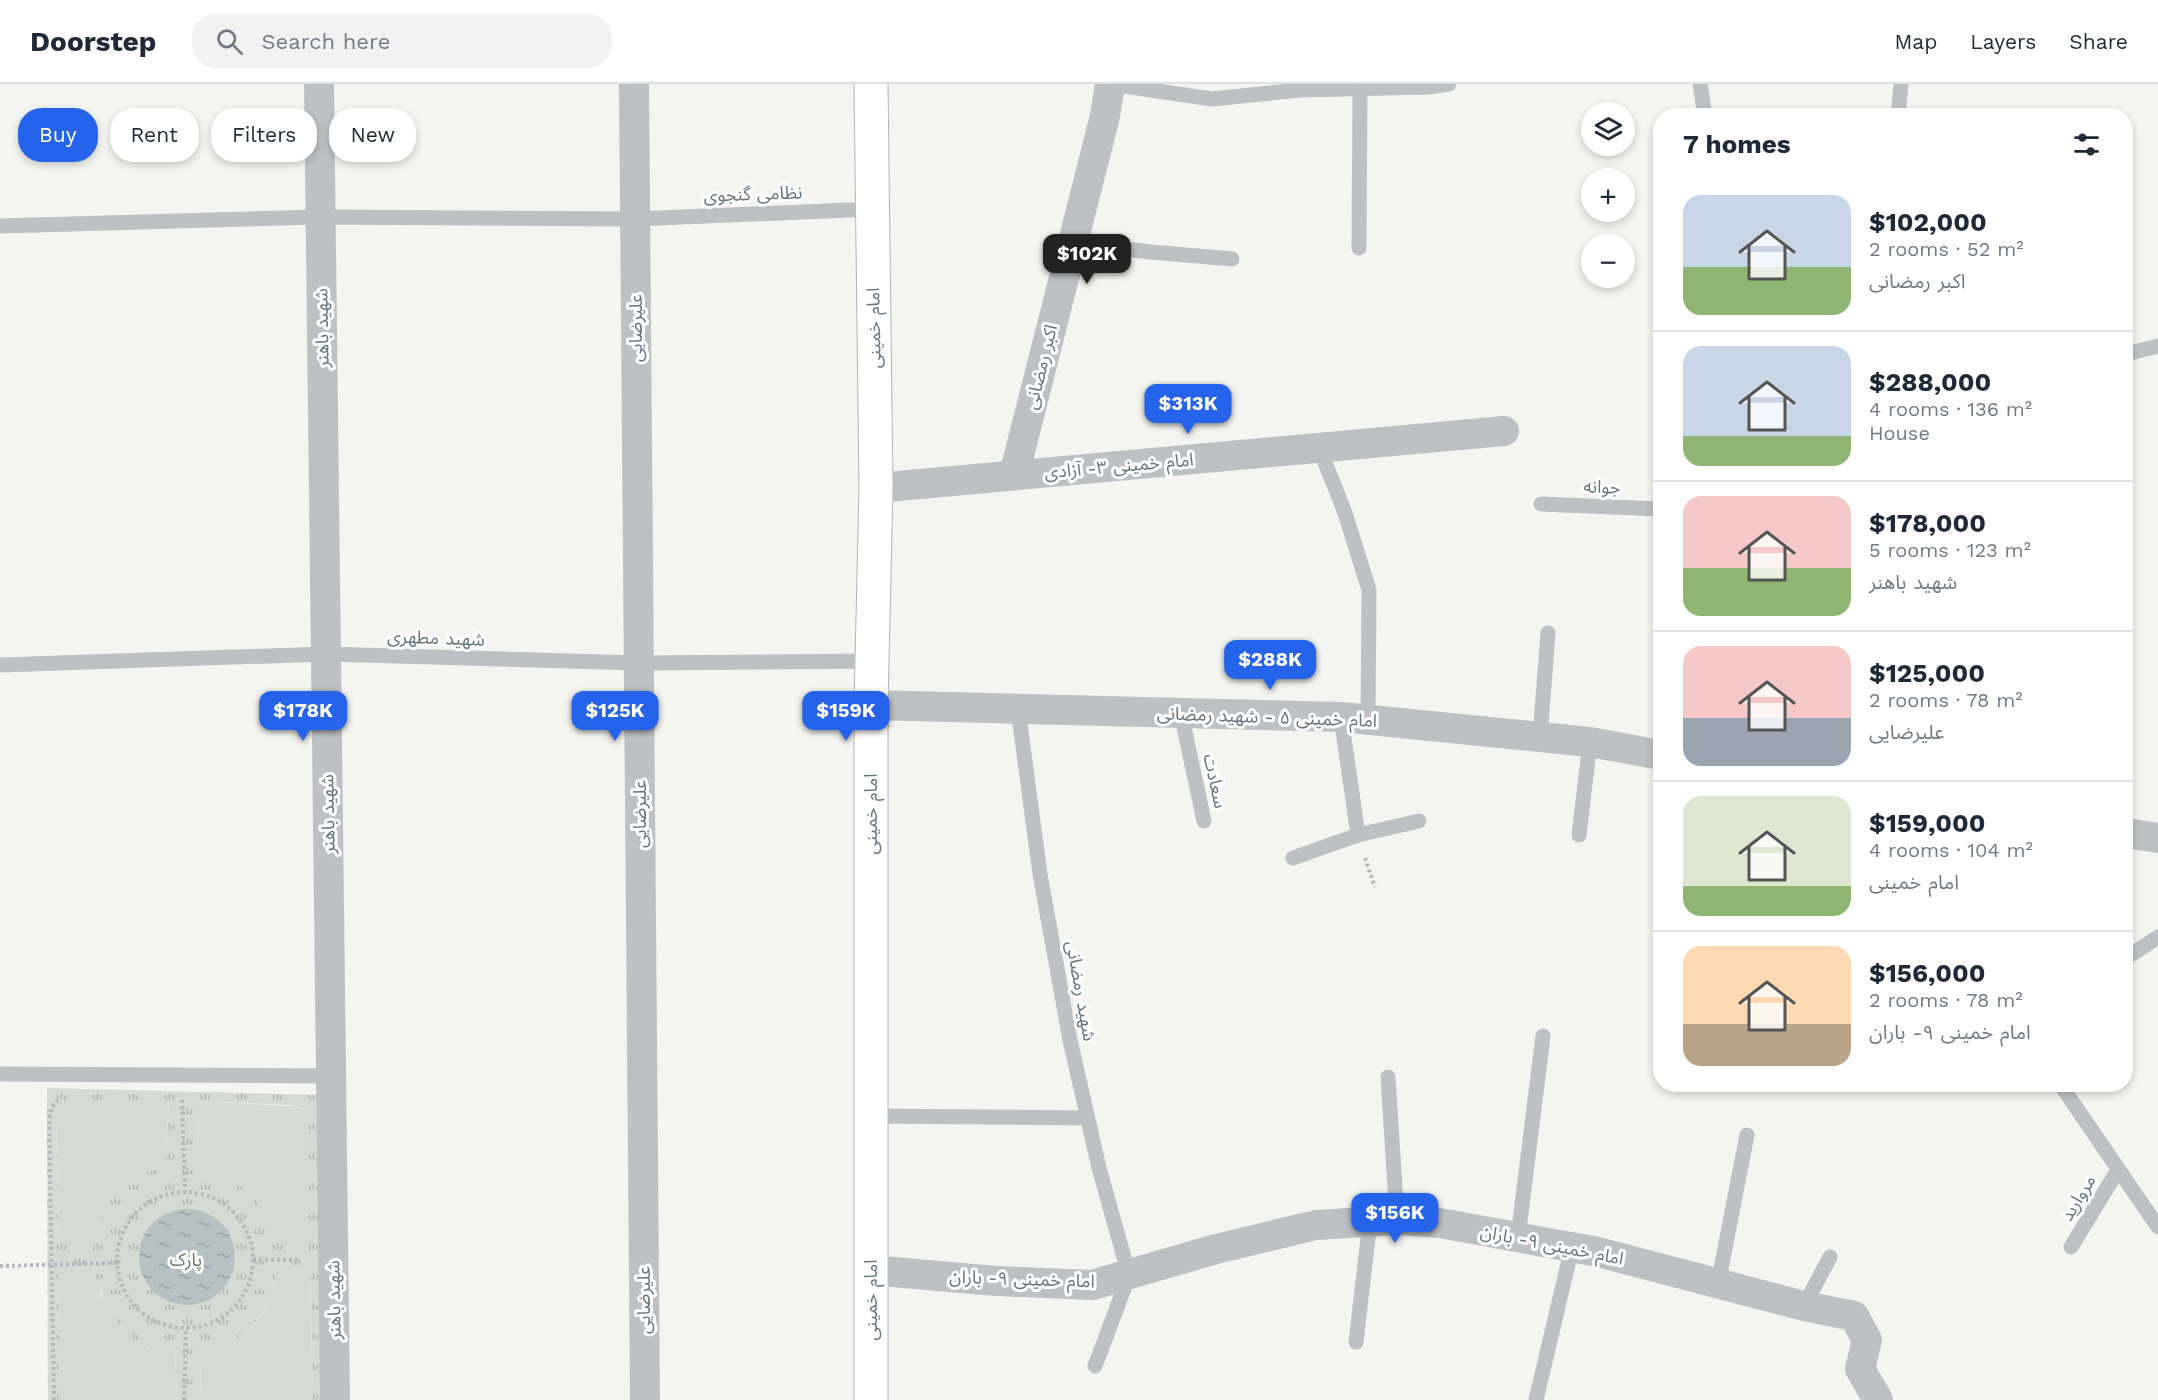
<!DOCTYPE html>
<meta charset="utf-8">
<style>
:root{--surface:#fff;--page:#f2f2f3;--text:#1f2937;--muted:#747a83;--line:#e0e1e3;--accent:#2563eb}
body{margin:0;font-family:"Work Sans","Noto Sans Arabic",sans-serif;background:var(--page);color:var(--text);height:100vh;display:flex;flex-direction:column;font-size:22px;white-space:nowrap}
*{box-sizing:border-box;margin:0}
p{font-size:20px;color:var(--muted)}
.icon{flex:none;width:33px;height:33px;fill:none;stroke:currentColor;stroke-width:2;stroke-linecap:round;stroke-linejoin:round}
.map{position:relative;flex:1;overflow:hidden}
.drawer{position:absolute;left:1653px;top:24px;width:480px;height:984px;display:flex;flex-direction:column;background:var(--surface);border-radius:24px;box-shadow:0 3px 9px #0003}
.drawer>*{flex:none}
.top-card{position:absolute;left:18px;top:24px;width:570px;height:54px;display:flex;gap:12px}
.controls{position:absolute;left:1581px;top:18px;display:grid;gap:12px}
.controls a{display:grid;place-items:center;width:54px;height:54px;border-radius:50%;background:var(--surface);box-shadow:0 3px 9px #0003;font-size:30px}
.price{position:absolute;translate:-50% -51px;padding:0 14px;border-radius:12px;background:var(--accent);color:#fff;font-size:20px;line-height:39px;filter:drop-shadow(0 2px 3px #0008)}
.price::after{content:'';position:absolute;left:50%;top:36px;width:18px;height:14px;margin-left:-9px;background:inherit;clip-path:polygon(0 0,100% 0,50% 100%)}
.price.on{background:#222;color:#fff}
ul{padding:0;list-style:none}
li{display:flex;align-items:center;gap:18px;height:150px;padding:0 30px}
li+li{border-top:2px solid var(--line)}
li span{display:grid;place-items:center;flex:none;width:168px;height:120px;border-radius:18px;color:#555}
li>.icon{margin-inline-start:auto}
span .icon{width:72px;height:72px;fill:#fffc;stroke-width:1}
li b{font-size:26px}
h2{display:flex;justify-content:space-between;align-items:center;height:72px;padding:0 30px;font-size:26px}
.chip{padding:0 21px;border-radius:24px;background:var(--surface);box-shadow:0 3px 9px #0003;font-size:21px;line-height:54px}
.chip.on{background:var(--accent);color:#fff}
header{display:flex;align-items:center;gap:36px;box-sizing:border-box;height:84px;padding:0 30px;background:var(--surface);border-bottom:2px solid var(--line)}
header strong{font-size:28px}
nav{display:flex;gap:33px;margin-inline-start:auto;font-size:21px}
.search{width:420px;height:54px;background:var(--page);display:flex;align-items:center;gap:15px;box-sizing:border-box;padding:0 21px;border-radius:24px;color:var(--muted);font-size:22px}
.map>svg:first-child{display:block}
</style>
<header>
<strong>Doorstep</strong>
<div class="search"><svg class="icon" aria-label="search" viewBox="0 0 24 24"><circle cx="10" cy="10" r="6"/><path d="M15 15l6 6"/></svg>Search here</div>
<nav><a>Map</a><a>Layers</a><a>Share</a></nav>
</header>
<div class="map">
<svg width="2158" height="1316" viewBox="0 0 2158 1316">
<defs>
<pattern id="park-tufts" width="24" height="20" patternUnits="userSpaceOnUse" patternTransform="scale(1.5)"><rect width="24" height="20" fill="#d5dad2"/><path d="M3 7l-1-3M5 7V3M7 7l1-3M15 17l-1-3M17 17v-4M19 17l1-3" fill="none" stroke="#b0b5b0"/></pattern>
<pattern id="water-ripples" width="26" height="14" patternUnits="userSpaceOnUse" patternTransform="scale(1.5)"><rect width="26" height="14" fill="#b6c1c4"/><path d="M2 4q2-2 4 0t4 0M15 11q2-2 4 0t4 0" fill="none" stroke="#98a1a4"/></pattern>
</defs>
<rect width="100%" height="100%" fill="#f4f4f0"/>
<!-- green -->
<g fill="#d5dad2">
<path d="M74,1016H169L165,1082C122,1096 101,1117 95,1163L59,1161L56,1034L62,1022Z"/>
<path d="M198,1017L290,1022L304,1025L308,1039L306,1153L280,1154C265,1117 236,1092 197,1083Z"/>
<polygon points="58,1190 95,1190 102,1213 154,1267 175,1268 177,1316 60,1316"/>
<path d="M310,1190L313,1316H200L201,1271C242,1256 269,1237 276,1191Z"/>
</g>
<!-- park -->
<path fill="url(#park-tufts)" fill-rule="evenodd" d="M47,1004L321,1011L323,1316H313L310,1190L276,1191C269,1236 242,1256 201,1271L200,1316H177L175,1268C169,1268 163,1268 157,1267C125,1262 103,1218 95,1191L58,1190L60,1316H48ZM74,1016L169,1017L165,1082C120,1097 102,1115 94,1162L59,1160L56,1034L62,1022ZM198,1017L290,1021L304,1025L308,1039L305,1153L280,1154C265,1117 236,1092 197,1083Z"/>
<!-- water -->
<circle fill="url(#water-ripples)" cx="187" cy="1173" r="48"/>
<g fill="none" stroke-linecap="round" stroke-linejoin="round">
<!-- secondary casing -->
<g stroke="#b0b5b8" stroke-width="35">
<polyline id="secondary" points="871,0 876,404 871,621 871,1316"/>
</g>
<!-- path -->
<g stroke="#b7babc" stroke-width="4" stroke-dasharray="3 3" stroke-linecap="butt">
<polyline points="1365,774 1375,803"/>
<polyline points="182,1016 185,1108"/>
<circle cx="185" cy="1176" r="68"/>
<polyline points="253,1175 300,1176"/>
<polyline points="0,1182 117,1179"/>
<polyline points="54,1316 49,1036 52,1023 58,1017"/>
<polyline points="184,1316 186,1245"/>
</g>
<!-- lane -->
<g stroke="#bdc1c4" stroke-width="15">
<polyline points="1110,0 1212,15 1300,6 1429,3 1449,0"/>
<polyline points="1700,0 1705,32"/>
<polyline points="1898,32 1901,0"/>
<polyline points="0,142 320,133 635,135 873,125"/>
<polyline points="1073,159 1151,168 1232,175"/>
<polyline points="1359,164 1360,4"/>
<polyline points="2126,270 2158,262"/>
<polyline points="1319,363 1345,429 1369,506 1368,636"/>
<polyline points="1541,420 1660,425"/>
<polyline points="0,581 326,570 639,579 872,577"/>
<polyline points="1018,625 1040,790 1070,956 1099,1084 1129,1191 1095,1282"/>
<polyline points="1181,629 1204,737"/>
<polyline points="1341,633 1358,751"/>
<polyline points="1540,653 1548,549"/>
<polyline points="1579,751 1590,658"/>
<polyline points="1293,774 1358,751 1419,737"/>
<polyline points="2126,874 2158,853"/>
<polyline points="0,990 331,992"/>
<polyline points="1388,993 1397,1136"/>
<polyline points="2060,1000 2158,1143"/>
<polyline points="871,1032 1087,1034"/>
<polyline points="1518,1153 1543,952"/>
<polyline points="2071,1163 2118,1086"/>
<polyline points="1718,1200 1747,1051"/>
<polyline points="1804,1222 1830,1173"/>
<polyline points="1356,1258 1370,1137"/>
<polyline points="1536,1316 1572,1163"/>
</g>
<!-- street -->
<g stroke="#bdc1c4" stroke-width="30">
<polyline points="319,0 335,1316"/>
<polyline points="634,0 645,1316"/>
<polyline points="1014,391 1105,32 1110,0"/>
<polyline points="876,404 1504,347"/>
<polyline points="871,621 1341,633 1590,658 1660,671"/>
<polyline points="2126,749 2158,754"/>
<polyline points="870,1186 996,1197 1092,1201 1216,1165 1316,1141 1397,1136 1440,1139 1598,1168 1804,1222 1854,1232 1867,1256 1860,1285 1878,1316"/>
</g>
<!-- secondary -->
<use href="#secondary" stroke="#fff" stroke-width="33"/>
</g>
<g text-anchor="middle" stroke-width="6" stroke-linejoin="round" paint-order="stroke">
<!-- street labels -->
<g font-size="18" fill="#65757f" stroke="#fff">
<text transform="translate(753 110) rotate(-2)" y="6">نظامی گنجوی</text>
<text transform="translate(322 244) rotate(-91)" y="6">شهید باهنر</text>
<text transform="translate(636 244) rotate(-90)" y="6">علیرضایی</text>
<text transform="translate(874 244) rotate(-91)" y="6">امام خمینی</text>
<text transform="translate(1041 283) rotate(-76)" y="6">اکبر رمضانی</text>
<text transform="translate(1119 382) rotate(-5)" y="6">امام خمینی ۳- آزادی</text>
<text transform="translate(1602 403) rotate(2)" y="6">جوانه</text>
<text transform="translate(436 554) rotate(2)" y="6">شهید مطهری</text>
<text transform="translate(1267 633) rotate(2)" y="6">امام خمینی ۵ - شهید رمضانی</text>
<text transform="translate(1215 697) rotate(78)" y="6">سعادت</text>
<text transform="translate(328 730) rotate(-91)" y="6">شهید باهنر</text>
<text transform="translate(640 730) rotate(-90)" y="6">علیرضایی</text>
<text transform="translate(871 730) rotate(-90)" y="6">امام خمینی</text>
<text transform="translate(1081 907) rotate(80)" y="6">شهید رمضانی</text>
<text transform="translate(2078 1114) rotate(-59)" y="6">مروارید</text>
<text transform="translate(1552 1161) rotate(11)" y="6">امام خمینی ۹- باران</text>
<text transform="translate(1022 1195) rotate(2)" y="6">امام خمینی ۹- باران</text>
<text transform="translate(334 1216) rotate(-91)" y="6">شهید باهنر</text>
<text transform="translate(644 1216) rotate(-90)" y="6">علیرضایی</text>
<text transform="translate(871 1216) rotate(-90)" y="6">امام خمینی</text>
</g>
<!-- park labels -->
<g font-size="18" fill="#687763" stroke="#fff">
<text x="186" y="1182">پارک</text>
</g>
</g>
</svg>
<div class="controls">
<a><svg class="icon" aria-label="layers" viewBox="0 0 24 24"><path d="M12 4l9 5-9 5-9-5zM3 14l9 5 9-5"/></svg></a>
<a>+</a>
<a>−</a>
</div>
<b class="price on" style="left:1087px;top:201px">$102K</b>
<b class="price" style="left:1188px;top:351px">$313K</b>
<b class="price" style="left:1270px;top:607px">$288K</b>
<b class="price" style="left:303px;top:658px">$178K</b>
<b class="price" style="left:615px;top:658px">$125K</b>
<b class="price" style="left:846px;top:658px">$159K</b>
<b class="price" style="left:1395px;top:1160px">$156K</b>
<div class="top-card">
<a class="chip on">Buy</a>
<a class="chip">Rent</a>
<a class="chip">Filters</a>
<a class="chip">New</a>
</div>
<section class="drawer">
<h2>7 homes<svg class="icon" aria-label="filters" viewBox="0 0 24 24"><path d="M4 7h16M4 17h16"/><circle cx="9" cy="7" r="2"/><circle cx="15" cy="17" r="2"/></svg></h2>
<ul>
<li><span style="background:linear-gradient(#c9d6e8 60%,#8fb573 0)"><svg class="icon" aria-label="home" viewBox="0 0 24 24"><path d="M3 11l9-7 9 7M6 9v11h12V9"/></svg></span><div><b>$102,000</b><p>2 rooms · 52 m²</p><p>اکبر رمضانی</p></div></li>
<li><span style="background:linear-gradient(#c9d6e8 75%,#8fb573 0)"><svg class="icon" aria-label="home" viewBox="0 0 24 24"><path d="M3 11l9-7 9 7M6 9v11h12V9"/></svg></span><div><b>$288,000</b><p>4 rooms · 136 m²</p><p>House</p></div></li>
<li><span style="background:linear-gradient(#f6c9c9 60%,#8fb573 0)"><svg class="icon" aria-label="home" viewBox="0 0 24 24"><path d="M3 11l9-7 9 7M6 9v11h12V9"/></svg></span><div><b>$178,000</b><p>5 rooms · 123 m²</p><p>شهید باهنر</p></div></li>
<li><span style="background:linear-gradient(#f6c9c9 60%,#9aa5b1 0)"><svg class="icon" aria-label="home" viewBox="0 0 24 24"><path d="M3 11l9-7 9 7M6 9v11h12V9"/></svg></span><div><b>$125,000</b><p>2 rooms · 78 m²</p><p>علیرضایی</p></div></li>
<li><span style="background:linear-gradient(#dfe7d0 75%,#8fb573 0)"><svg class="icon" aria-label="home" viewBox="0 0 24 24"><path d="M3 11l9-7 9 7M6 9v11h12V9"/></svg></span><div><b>$159,000</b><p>4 rooms · 104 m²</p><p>امام خمینی</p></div></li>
<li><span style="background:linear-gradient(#ffd9b3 65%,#b9a48a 0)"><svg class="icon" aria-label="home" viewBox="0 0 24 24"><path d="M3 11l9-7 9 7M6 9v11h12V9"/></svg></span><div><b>$156,000</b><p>2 rooms · 78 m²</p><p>امام خمینی ۹- باران</p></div></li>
</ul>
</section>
</div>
